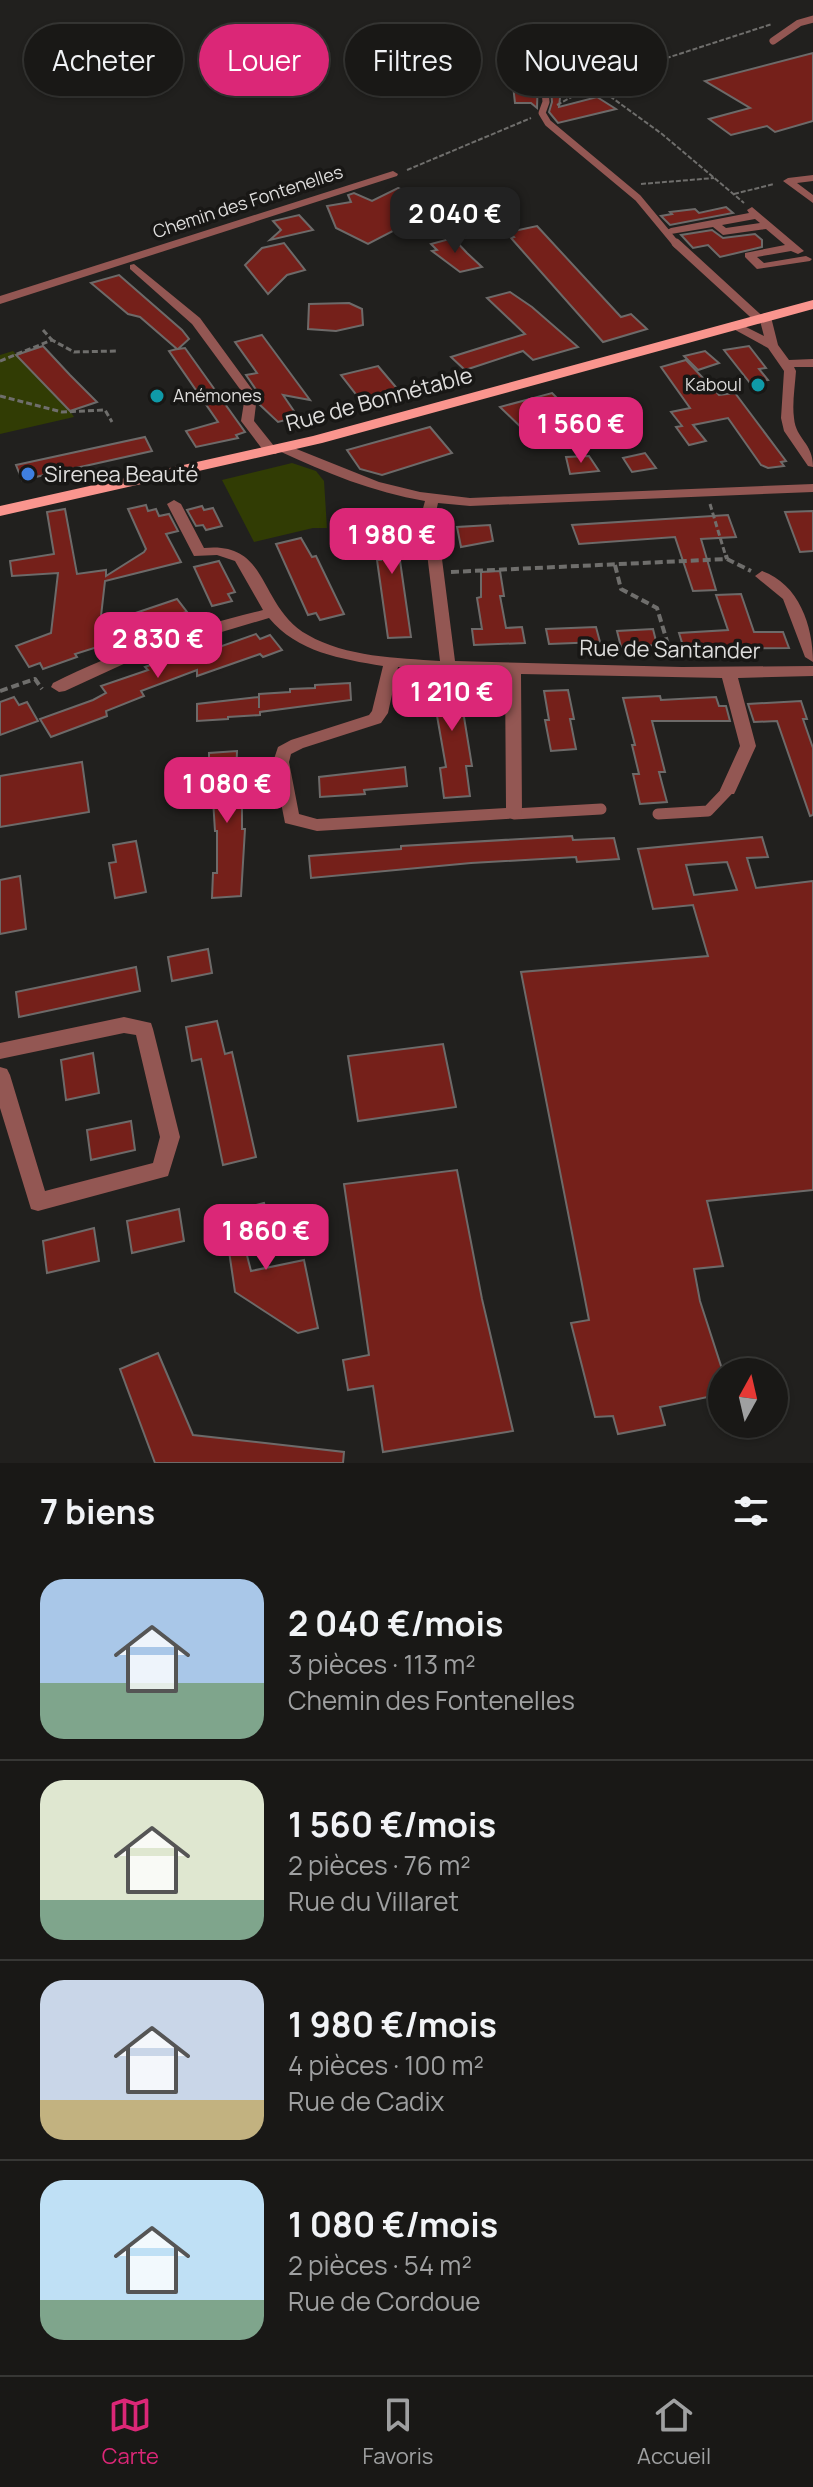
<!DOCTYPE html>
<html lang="fr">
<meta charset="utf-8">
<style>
:root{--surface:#191816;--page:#22211f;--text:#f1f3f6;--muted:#9fa0a1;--line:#373735;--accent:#db2777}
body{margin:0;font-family:Manrope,sans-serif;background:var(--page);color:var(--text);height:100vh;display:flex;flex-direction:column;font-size:30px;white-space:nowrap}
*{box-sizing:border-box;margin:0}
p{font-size:26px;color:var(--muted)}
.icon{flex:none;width:44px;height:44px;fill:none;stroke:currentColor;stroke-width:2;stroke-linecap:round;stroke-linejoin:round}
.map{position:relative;height:1463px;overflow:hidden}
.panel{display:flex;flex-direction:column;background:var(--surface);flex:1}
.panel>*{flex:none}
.top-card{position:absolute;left:24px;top:24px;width:766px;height:72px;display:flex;gap:16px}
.needle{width:52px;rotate:8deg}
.buttons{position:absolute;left:708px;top:1358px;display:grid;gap:16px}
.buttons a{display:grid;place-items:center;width:80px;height:80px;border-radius:50%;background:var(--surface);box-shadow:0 2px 6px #0004,0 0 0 2px var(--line);font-size:40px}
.price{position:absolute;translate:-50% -68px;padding:0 18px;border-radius:16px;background:var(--accent);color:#fff;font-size:26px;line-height:52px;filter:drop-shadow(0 2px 4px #0008)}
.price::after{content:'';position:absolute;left:50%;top:48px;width:24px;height:18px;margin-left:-12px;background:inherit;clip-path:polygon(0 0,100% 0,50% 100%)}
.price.current{background:#222;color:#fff}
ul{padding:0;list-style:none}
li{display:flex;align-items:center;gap:24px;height:200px;padding:0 40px}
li+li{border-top:2px solid var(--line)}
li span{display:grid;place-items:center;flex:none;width:224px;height:160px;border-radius:24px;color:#555}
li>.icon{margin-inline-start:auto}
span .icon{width:96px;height:96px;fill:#fffc;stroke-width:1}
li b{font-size:34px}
h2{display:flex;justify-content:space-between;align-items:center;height:96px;padding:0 40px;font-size:34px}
.chip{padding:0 28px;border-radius:36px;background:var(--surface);box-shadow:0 2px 6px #0004,0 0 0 2px var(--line);font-size:28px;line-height:72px}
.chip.current{background:var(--accent);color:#fff}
.tabs{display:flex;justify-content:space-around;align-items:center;height:112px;border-top:2px solid var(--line);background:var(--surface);font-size:22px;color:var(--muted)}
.tabs a{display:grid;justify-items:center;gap:4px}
.tabs .current{color:var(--accent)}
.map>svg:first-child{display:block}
</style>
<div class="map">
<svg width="813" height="1463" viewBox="0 0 813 1463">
<rect width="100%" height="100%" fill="#21201e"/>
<!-- green -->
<g fill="#313c04">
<polygon points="13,351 70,411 74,417 0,434 0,355"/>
<polygon points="292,463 316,471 324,481 327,528 313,528 254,542 222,480"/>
</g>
<!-- building -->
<g fill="#75201a" stroke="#6d6a69" stroke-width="2" fill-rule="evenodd">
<polygon points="523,51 554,53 551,70 563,71 559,107 597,97 616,109 558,123 549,112 552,102 550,77 544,72 538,76 537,108 531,103 515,103 513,85"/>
<polygon points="813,53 813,121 775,132 767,126 731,135 709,119 750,108 705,81"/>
<polygon points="398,188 441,206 368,244 336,228 327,206 351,202 348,195 354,193 372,201"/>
<polygon points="726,207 733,213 670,225 661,216 672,214 670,212 695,209 699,213"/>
<polygon points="299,215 313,230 270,240 281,230 273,221"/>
<polygon points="537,226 621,317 631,314 647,329 603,342 511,238 514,237 509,232"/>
<polygon points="712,230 723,238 755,234 762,240 762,247 720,257 708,245 693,248 681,235"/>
<polygon points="453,238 467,253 482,267 460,272 432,251 437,250 431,244"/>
<polygon points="284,243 305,270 287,275 268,294 245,265 262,248"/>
<polygon points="119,275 182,330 189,339 178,349 185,348 245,432 236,435 238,438 196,447 186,431 218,422 169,351 177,349 140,317 128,314 91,283"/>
<polygon points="510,292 532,307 578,347 533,360 523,351 465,370 451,357 525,334 487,298"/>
<polygon points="349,303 362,309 363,325 336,331 308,329 309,304"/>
<polygon points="262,335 310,400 283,395 298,417 278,422 259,404 259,394 246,375 257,373 235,342"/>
<polygon points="43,346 70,375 97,402 70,411 16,355"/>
<polygon points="749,346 766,368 759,369 768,380 750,383 724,350"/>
<polygon points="705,351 719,363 698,370 684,356"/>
<polygon points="686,360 719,395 735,393 786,461 781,462 784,466 768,468 761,465 728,418 693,425 706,441 689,445 676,427 682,426 671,412 690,408 661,367"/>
<polygon points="378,366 400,392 362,402 341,375"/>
<polygon points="552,393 568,409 553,414 555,423 526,432 500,407"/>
<polygon points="430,427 452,453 382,475 360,469 347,450"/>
<polygon points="145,437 152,451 22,480 16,465"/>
<polygon points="645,453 656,468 632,472 623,458"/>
<polygon points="589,456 599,471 570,474 566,457"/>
<polygon points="146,505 148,511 156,509 159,516 169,514 178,531 166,534 181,562 105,581 100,625 177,599 187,612 179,614 183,620 75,654 77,657 43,669 40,663 29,667 16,646 51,633 58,573 12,576 10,561 54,554 47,512 65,509 77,574 106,570 106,576 144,552 146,549 128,509"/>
<polygon points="202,506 204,510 213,508 222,526 206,530 203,525 196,526 187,510"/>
<polygon points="813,511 813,551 800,552 785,512"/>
<polygon points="400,513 404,532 396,533 411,637 388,638 377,560 381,560 376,515"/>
<polygon points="728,515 736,537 701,539 716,590 693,591 675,537 579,544 572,525"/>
<polygon points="490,525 493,541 461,547 457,527"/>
<polygon points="301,538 312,557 316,556 344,614 320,620 316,613 308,615 276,544"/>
<polygon points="219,561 235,592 228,594 232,601 212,606 194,567"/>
<polygon points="500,571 504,596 500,596 506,628 522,627 525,643 474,645 472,629 482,629 477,598 481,597 481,572"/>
<polygon points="741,594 754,632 783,632 789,648 684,649 679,633 728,630 716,595"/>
<polygon points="596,627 600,642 549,644 546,629"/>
<polygon points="653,629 657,645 621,647 617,631"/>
<polygon points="256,634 260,639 270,635 282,650 263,657 260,654 197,676 197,670 141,691 144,696 106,711 107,716 51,737 40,719 93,700 106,693 101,686 148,670 145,667 201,646 205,652"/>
<polygon points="350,683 351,700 260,712 260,715 228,717 228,719 197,721 197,704 259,697 259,708 259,694 290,692 290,689 315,688 315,685"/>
<polygon points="432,689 432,692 460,690 460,694 486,692 490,709 463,711 472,766 466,766 470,796 444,798 440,768 446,767 433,693 434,707 409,708 406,691"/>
<polygon points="568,690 574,719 570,719 576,749 551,751 545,720 549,720 544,691"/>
<polygon points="660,696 661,700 716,697 719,706 726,706 730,721 652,721 665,772 659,772 667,802 640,804 633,774 639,774 632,745 635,745 623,698"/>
<polygon points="14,697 19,705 27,702 38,721 0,735 0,702"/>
<polygon points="801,701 807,719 803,719 813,748 813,815 810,816 777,721 754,722 748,704"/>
<polygon points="237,751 236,782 239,782 239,805 242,805 242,829 245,829 241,896 212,898 213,873 217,873 217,831 215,831 212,783 209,783 209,753"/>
<polygon points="82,762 89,812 0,827 0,776"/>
<polygon points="405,767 407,786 364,790 365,794 320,797 319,777"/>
<polygon points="572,836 573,840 614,838 619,859 577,862 576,857 471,863 311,878 309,856 401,849 401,846"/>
<path d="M762,837L768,857L747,858L756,888L813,881V1190L707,1201L723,1266L694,1269L700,1301L722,1369V1394L660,1407L665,1425L618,1434L613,1416L595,1417L571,1323L589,1320L521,972L708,956L693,905L653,909L638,849ZM727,862L737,890L694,895L686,865Z"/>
<polygon points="136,841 146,892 115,898 109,863 116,862 113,845"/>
<polygon points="20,876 26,929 0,934 0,880"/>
<polygon points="208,949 212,973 172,981 168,957"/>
<polygon points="136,967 140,991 19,1017 16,992"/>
<polygon points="217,1021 225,1054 232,1052 256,1157 223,1165 201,1059 192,1061 186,1027"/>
<polygon points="443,1044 456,1107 358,1121 348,1056"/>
<polygon points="93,1053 99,1093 66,1100 61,1060"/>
<polygon points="131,1121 135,1150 91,1160 87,1130"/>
<polygon points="457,1170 482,1299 513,1431 383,1452 373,1386 348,1390 343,1360 369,1355 344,1184"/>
<polygon points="264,1203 272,1231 243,1240 251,1271 304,1260 318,1328 298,1333 235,1292 229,1251 222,1253 214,1216"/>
<polygon points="179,1209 184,1241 132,1253 127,1221"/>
<polygon points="94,1228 99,1261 47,1273 43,1241"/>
<polygon points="158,1353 193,1435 344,1452 343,1463 155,1463 120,1369"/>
</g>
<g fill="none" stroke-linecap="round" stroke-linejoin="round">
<!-- path-far2 -->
<g stroke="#6f6e6c" stroke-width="2" stroke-dasharray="5 2" stroke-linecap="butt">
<polyline points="593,84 662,134 744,203"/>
<polyline points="557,105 608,77 772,24"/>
<polyline points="407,170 531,118"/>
<polyline points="641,184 714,178"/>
<polyline points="734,194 774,184"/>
</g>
<!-- path-far1 -->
<g stroke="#6f6e6c" stroke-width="3" stroke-dasharray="6 3" stroke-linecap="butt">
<polyline points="43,330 52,340"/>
<polyline points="0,361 52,340 74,352 116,351"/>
<polyline points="0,396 62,412 105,410 112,422"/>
<polyline points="710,504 726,557"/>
</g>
<!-- path -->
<g stroke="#6f6e6c" stroke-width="4" stroke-dasharray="8 4" stroke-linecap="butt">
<polyline points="726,555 727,559"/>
<polyline points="615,565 621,589 657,608 672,658"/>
<polyline points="451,572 727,559 751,571"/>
<polyline points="0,691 35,679 42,689"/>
</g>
<!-- lane-far2 -->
<g stroke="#935753" stroke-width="7">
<polyline points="773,41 799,23 813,19"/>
<polyline points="544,78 546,102 542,113 548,123 638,198 677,245"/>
</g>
<!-- lane-far1 -->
<polyline stroke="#935753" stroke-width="9" points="676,243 759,319"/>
<!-- lane -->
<g stroke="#935753" stroke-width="11">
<polyline points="514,814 601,809"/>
<polyline points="658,814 708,811 728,790"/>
</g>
<!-- street -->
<g fill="#935753" fill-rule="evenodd">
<polygon points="393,171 398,174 397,176 0,304 0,296"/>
<polygon points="813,175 813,181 797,183 813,195 813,203 783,181 788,178"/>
<path d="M752,207L804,251L798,254L791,251L757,257L764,263L806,256L812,259L810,261L757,269L745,257V253L785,245L766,229L723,235L713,227L671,234L665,231L671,228L749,213L747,210ZM755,219L760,223L726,228L722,225Z"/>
<polygon points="134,264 200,318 257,396 254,421 278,451 276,454 266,454 241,421 245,396 192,324 130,269 130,265"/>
<path d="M765,313L771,317L778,345L789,360L813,359V367H794L796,371C795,386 792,404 794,418C796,440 813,442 813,467L808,466L784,431L781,418L784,371L768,348L728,326L734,322L738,323L764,336L759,317Z"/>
<path d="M284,444L379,482L420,492L470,498L813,484V492L470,506L438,503L436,512L455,661L682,667L813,666V676L738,678L756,746L736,790L734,794H722L720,790L740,746L722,678L521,674L522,814L520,818L317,831L285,823L273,762L278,747L291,740L369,715L372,711L383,666C341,659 297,652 269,618L141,656L65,691L59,692L51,687L53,683C120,649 191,628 263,610L235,561L217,555L194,556L167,504L174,500L181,504L204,548C271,541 257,606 308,635C346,657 397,658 440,661L422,512L425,501C373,492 326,473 279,451V445ZM398,667L505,673L506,808L317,819L299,814L289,762L291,754L303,748L381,723L388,713Z"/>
<path d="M762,571C799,584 813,626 813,662L805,657L783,599L755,576Z"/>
<polygon points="124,1017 151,1023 153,1029 180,1137 168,1176 38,1211 31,1209 0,1108 0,1067 7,1069 10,1075 45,1191 153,1163 160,1137 136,1035 124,1033 0,1059 0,1043"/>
</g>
<!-- primary -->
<polygon fill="#fa958e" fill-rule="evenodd" points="813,300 813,309 322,443 0,516 0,506 313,436"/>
</g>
<!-- markers -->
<g fill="#0f9aa8" stroke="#181715" stroke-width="3">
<circle cx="758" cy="385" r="8"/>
<circle cx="157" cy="396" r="8"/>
</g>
<circle fill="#3f7fe0" stroke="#181715" stroke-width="3" cx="28" cy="474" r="8"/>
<g text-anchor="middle" stroke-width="7" stroke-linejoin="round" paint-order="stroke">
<!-- far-street labels -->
<g font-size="18" fill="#dedddc" stroke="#181715">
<text transform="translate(248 202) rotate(-18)" y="6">Chemin des Fontenelles</text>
</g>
<!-- far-poi labels -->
<g font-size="18" fill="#dedddc" stroke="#181715" text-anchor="end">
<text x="742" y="391">Kaboul</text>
<text x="173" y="402" text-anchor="start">Anémones</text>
</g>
<!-- street labels -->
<g font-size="22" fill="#dedddc" stroke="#181715">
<text transform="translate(379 399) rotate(-15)" y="8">Rue de Bonnétable</text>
<text transform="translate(670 649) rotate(1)" y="8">Rue de Santander</text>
</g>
<!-- poi labels -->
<g font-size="22" fill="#dedddc" stroke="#181715" text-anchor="start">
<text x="44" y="482">Sirenea Beauté</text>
</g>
</g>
</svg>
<div class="buttons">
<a><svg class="needle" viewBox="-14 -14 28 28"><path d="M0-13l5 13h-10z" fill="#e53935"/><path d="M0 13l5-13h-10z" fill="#9fa0a1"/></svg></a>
</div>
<b class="price current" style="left:455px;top:255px">2 040 €</b>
<b class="price" style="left:581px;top:465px">1 560 €</b>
<b class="price" style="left:392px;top:576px">1 980 €</b>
<b class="price" style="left:158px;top:680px">2 830 €</b>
<b class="price" style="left:452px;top:733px">1 210 €</b>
<b class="price" style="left:227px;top:825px">1 080 €</b>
<b class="price" style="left:266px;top:1272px">1 860 €</b>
<div class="top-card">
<a class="chip">Acheter</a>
<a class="chip current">Louer</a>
<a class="chip">Filtres</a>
<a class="chip">Nouveau</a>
</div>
</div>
<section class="panel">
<h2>7 biens<svg class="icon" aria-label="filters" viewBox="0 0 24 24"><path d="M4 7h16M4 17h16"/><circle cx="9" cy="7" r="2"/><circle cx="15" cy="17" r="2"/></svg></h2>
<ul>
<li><span style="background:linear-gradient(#a9c7e8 65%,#7fa58c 0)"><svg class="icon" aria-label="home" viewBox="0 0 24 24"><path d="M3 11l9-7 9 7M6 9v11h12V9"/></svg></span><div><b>2 040 €/mois</b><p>3 pièces · 113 m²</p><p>Chemin des Fontenelles</p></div></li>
<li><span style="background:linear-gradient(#dfe7d0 75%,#7fa58c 0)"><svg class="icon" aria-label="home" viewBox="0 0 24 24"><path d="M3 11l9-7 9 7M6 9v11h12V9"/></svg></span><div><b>1 560 €/mois</b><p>2 pièces · 76 m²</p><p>Rue du Villaret</p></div></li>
<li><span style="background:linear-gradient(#c9d6e8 75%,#c2b280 0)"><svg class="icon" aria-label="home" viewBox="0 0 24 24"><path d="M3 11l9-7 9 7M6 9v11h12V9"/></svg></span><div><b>1 980 €/mois</b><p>4 pièces · 100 m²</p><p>Rue de Cadix</p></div></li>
<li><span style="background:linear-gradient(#bfe0f5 75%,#7fa58c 0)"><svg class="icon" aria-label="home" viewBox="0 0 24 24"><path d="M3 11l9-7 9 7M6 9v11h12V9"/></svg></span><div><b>1 080 €/mois</b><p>2 pièces · 54 m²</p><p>Rue de Cordoue</p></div></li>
</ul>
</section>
<nav class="tabs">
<a class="current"><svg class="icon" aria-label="map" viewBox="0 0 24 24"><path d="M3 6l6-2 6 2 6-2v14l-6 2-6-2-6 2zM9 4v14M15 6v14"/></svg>Carte</a>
<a><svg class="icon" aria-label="saved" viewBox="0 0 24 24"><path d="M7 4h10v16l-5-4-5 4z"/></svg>Favoris</a>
<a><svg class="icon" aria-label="home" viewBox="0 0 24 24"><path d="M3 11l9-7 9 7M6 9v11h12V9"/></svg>Accueil</a>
</nav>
